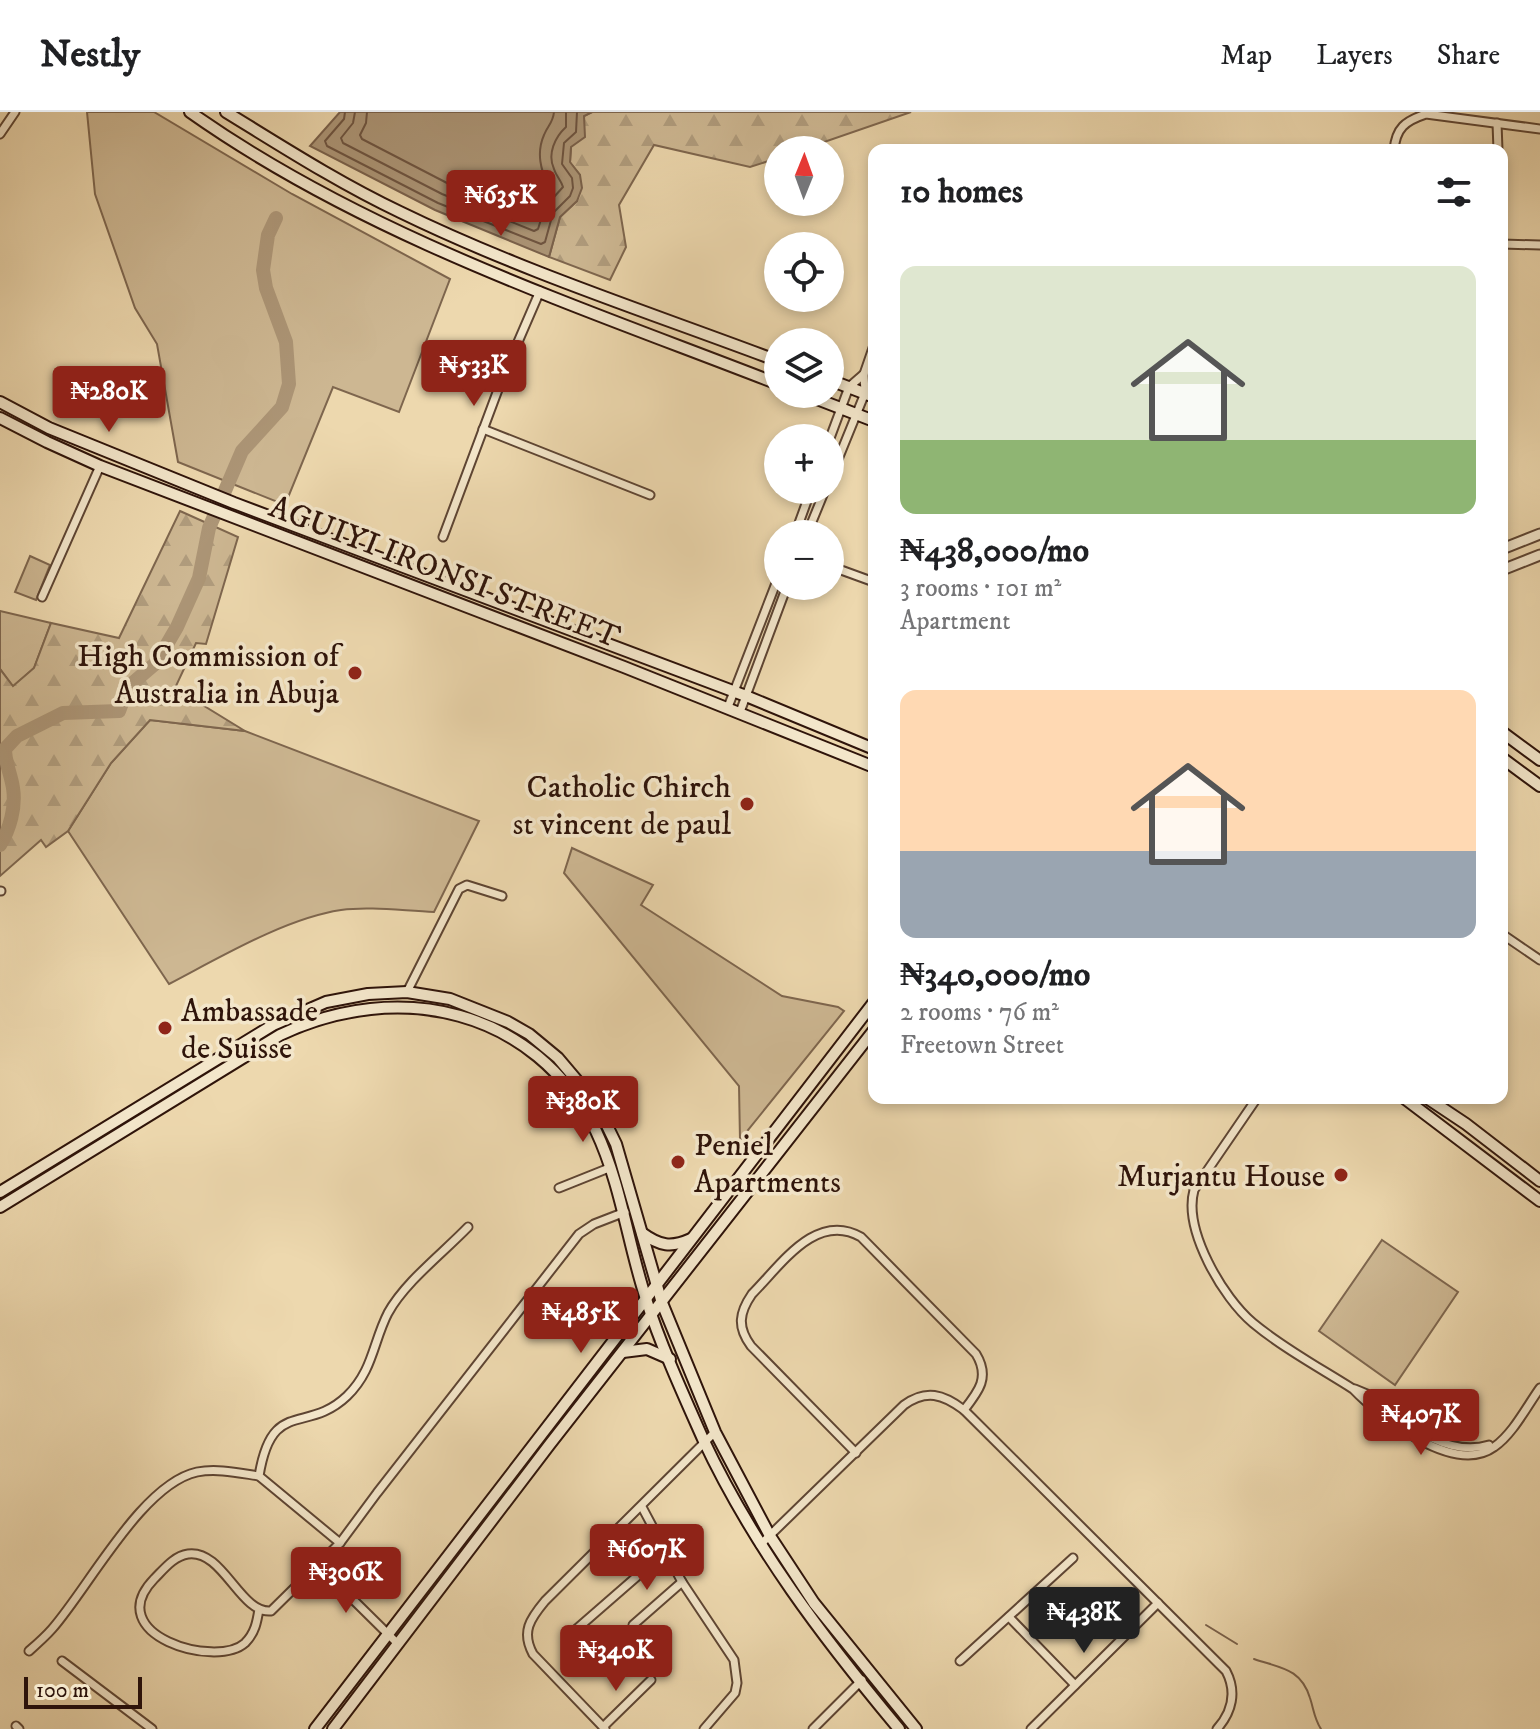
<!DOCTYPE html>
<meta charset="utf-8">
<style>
:root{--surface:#fff;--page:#f2f2f2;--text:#202124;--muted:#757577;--line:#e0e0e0;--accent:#8f2418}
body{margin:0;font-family:"IM FELL DW Pica",serif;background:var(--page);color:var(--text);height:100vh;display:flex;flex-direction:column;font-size:30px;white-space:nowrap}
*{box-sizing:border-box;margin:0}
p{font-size:26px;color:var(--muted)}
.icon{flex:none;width:44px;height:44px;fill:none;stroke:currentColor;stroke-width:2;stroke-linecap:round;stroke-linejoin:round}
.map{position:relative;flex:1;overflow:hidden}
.panel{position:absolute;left:868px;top:32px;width:640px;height:960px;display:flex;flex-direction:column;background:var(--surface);border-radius:16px;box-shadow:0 4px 12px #0003}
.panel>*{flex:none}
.needle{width:52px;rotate:1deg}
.tools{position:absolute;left:764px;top:24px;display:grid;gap:16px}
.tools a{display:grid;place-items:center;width:80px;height:80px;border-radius:50%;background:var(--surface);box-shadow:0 4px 12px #0003;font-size:40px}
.scale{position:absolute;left:24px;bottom:20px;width:118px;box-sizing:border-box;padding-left:8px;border:4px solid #2f140a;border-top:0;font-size:22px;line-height:28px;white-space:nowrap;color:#2f140a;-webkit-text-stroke:6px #f3e6ca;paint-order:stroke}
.price{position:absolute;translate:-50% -68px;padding:0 18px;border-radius:8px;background:var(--accent);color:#fff;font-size:26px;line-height:52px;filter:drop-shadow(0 2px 4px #0008)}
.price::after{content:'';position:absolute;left:50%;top:48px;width:24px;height:18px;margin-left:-12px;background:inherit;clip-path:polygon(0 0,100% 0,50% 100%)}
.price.on{background:#222;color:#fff}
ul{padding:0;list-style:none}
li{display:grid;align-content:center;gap:16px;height:424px;padding:0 32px}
li span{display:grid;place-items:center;height:248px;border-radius:16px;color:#555}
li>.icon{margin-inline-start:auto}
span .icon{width:144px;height:144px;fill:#fffc;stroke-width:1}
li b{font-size:34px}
h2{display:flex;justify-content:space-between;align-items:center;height:96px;padding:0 32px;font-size:34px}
header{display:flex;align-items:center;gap:48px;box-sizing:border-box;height:112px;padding:0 40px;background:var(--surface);border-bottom:2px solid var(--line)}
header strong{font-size:38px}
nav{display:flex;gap:44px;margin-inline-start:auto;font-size:28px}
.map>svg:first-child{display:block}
</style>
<header>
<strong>Nestly</strong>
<nav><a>Map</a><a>Layers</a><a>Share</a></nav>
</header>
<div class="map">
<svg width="1540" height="1617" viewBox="0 0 1540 1617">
<defs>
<pattern id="forest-firs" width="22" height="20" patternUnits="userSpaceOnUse" patternTransform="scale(2)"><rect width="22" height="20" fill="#cdb792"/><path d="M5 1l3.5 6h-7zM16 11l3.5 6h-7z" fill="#b09c7d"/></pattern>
</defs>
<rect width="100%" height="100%" fill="#edd8ae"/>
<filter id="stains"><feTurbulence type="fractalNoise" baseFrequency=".0025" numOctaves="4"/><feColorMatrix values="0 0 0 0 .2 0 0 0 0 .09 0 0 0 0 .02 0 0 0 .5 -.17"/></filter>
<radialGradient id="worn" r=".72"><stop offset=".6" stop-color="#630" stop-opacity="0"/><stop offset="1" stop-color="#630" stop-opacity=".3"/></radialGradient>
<!-- green -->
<g fill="#cdb792" stroke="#7e664e" stroke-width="2">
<polygon points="87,0 154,0 292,82 450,167 399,300 333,275 285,393 178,350 157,232 135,196 95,82"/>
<polygon points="30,444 50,453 36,488 15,480"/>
<polygon points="0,499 51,511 34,556 13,575 0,557"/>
<path d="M150,608L245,619L479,709L434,800C404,799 370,794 341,798C286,806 219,846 169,872L68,719L111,651Z"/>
<polygon points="572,736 653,773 641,793 782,884 838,895 844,899 740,1028 739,974 564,761"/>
<polygon points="1382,1128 1458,1180 1395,1273 1319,1219"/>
</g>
<!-- forest -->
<g fill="url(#forest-firs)" stroke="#7e664e" stroke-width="2">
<polygon points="592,0 911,0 801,38 778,38 778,46 750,55 654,33 619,93 626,135 610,168 549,145 560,105 577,89 580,63 570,51 571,34 584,4"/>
<polygon points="180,399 238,425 206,532 196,531 175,576 245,619 150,608 111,651 68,719 46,735 41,728 0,764 0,557 13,574 34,556 51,511 119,526"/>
</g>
<!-- water -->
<polygon fill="#ac9576" stroke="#7a614b" stroke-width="2" points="340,0 592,0 584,4 585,25 571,35 570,50 580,63 582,76 577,89 560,105 549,145 435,98 310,34"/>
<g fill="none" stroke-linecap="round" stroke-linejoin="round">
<!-- shore -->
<g stroke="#6e5440" stroke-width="2">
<polyline points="345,0 344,7 325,29 327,34 438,91 541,132 545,130 553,101 570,84 573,76 572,66 562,52 564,31 576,20 577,0"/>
<path d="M355,0L353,11L341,26L343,31L442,82L534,119L538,117L545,95L563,75C561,68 556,64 554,57C547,42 555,25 566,15V0"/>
<path d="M367,0L366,11L360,23L362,27L447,71L526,103L548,74C541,58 536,41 544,23C548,13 553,11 554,0"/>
</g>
<!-- stream -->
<g stroke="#7a614b" stroke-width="2">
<polyline points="1206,1513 1237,1532"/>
<path d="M1254,1547C1280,1556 1301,1556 1310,1586C1314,1598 1314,1606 1321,1617"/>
</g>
<!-- river -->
<path stroke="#ac9576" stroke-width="14" d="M0,733C10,717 16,695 13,676C11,662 5,651 5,637L17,624L63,601L119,599L128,575L156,551L177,515L199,466L209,416L242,339L282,295L289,272L286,230L266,176L263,158L268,123L276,106"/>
<!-- minor casing -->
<g stroke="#5e4533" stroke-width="11">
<g id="minor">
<polyline points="1497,11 1498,38"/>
<polyline points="0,22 15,0"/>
<path d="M1394,38C1396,16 1405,9 1426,2L1540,17"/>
<polyline points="1502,132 1540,133"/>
<polyline points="483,317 650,383"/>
<polyline points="830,326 849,275 864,262 874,233"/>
<polyline points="830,367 865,281 864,262"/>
<polyline points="795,422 811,378"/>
<polyline points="807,422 825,378"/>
<polyline points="443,425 502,267 540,179"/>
<polyline points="830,454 874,470"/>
<polyline points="42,485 100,354"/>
<polyline points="728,595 778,466"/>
<polyline points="740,600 787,474"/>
<polyline points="0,779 1,779"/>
<polyline points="1502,822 1540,848"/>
<polyline points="407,880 459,777 467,773 502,784"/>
<path d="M1257,986L1194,1078C1183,1118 1223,1186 1253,1211C1283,1236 1320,1256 1353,1277C1380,1305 1454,1364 1494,1335C1513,1322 1527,1294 1540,1276"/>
<polyline points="559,1076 609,1056"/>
<path d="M1355,1277L1367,1282C1402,1306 1443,1347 1489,1333"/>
<path d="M856,1341L751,1234C737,1215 739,1201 752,1182C781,1153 816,1099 861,1125L976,1242C990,1265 979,1279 964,1298"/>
<polyline points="642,1395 682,1470 734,1548 737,1571 735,1581 704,1617"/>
<path d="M340,1431L259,1364C272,1285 306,1323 347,1284C373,1259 373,1230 388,1201C405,1170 443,1141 468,1115"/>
<path d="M760,1433L904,1293C926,1277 943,1282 964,1298L1226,1559C1237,1580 1232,1600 1217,1617"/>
<polyline points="318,1453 397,1531"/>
<path d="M259,1497C257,1510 255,1521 245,1531C216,1557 100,1523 154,1467C164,1457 174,1444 188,1442C223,1437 240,1502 271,1499L340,1431L377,1381L579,1122L594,1112L625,1100"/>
<polyline points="1009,1505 1075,1573"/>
<polyline points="633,1513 682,1470"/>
<polyline points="572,1521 665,1440"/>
<path d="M29,1539C37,1532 45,1525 52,1517C89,1475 142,1372 197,1360C217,1356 239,1361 259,1364"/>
<polyline points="62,1549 152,1617"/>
<polyline points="960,1549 1073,1446"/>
<polyline points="16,1614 19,1617"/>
<polyline points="603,1615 651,1568"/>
<path d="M605,1617L533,1542C521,1520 530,1507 545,1489L715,1320"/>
<polyline points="813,1617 862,1568"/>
<polyline points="1031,1617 1158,1491"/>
</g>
</g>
<!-- tertiary casing -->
<g stroke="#5e4533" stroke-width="13">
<g id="tertiary">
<polyline points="1502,437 1540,422"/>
<polyline points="1502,458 1540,443"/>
</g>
</g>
<!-- secondary casing -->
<g stroke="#2f140a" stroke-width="14">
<g id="secondary">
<path d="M190,0C367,125 578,194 778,272"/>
<path d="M226,0C283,35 339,71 400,100C521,159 651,201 778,249"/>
<polyline points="830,268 874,285"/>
<polyline points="804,282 874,309"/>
<polyline points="0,290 49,316 234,391 746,584 874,637"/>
<polyline points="0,306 47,330 100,354 624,555 874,655"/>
<polyline points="1502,620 1540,648"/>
<polyline points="1502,646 1540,674"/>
<polyline points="1404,986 1540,1089"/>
<polyline points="1427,986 1466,1012 1540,1069"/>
<polyline points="0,1080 273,913 326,890 368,882 407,880 450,887 508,910 529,922 558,946 596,991 616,1032 662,1191 715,1320 770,1424 814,1491 916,1617"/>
<path d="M0,1095L280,923C398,867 535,896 596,1019C621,1072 628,1132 646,1187C661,1234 683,1282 703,1327C753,1434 824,1527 899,1617"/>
<path d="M642,1121C660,1134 671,1136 691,1127"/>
<polyline points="623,1240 647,1237 670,1247"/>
<polyline points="315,1617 874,890"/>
<polyline points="333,1617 550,1332 874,918"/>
</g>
</g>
<!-- minor -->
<use href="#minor" stroke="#f3e6ca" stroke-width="7"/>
<!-- tertiary -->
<use href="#tertiary" stroke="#f3e6ca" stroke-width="9"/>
<!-- secondary -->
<use href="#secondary" stroke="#f3e6ca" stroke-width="10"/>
</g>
<!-- markers -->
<g fill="#8f2418" stroke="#f3e6ca" stroke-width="3">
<circle cx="355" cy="561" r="8"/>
<circle cx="747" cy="692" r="8"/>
<circle cx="165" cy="916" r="8"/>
<circle cx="678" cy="1050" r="8"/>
<circle cx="1341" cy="1063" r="8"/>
</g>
<g text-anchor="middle" stroke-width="7" stroke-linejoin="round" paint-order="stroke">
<!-- street labels -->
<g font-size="32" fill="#2f140a" stroke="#f3e6ca">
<text transform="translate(445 459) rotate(21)" y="11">AGUIYI IRONSI STREET</text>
</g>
<!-- poi labels -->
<g font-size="32" fill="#2f140a" stroke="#f3e6ca" text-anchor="end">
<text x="339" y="554">High Commission of<tspan x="339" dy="37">Australia in Abuja</tspan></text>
<text x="731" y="685">Catholic Chirch<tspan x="731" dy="37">st vincent de paul</tspan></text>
<text x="181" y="909" text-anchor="start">Ambassade<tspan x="181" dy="37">de Suisse</tspan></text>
<text x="694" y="1043" text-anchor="start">Peniel<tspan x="694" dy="37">Apartments</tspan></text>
<text x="1325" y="1074">Murjantu House</text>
</g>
</g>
<rect width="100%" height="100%" filter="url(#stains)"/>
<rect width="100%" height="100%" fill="url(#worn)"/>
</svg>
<div class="tools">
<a><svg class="needle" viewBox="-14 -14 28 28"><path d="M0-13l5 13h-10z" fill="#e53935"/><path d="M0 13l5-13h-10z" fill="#757577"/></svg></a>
<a><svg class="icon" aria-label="locate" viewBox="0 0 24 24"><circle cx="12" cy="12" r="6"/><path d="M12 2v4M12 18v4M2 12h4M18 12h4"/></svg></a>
<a><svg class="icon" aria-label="layers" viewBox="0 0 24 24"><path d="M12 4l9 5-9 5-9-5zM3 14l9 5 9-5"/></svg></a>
<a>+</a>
<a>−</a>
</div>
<div class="scale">100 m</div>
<b class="price" style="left:501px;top:126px">₦635K</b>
<b class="price" style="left:474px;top:296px">₦533K</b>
<b class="price" style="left:109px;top:322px">₦280K</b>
<b class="price" style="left:583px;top:1032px">₦380K</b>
<b class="price" style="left:581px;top:1243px">₦485K</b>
<b class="price" style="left:1421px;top:1345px">₦407K</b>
<b class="price" style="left:647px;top:1480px">₦607K</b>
<b class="price" style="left:346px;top:1503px">₦306K</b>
<b class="price on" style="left:1084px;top:1543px">₦438K</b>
<b class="price" style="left:616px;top:1581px">₦340K</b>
<section class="panel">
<h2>10 homes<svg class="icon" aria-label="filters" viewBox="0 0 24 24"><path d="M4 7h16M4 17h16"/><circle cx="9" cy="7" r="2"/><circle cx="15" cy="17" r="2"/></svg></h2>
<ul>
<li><span style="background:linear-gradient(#dfe7d0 70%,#8fb573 0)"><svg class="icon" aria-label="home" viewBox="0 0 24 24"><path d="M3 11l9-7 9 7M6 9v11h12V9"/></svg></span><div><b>₦438,000/mo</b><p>3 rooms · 101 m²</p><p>Apartment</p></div></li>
<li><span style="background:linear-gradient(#ffd9b3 65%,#9aa5b1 0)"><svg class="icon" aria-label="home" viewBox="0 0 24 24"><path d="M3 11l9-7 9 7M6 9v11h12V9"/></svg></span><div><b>₦340,000/mo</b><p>2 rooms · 76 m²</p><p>Freetown Street</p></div></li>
</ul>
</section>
</div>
